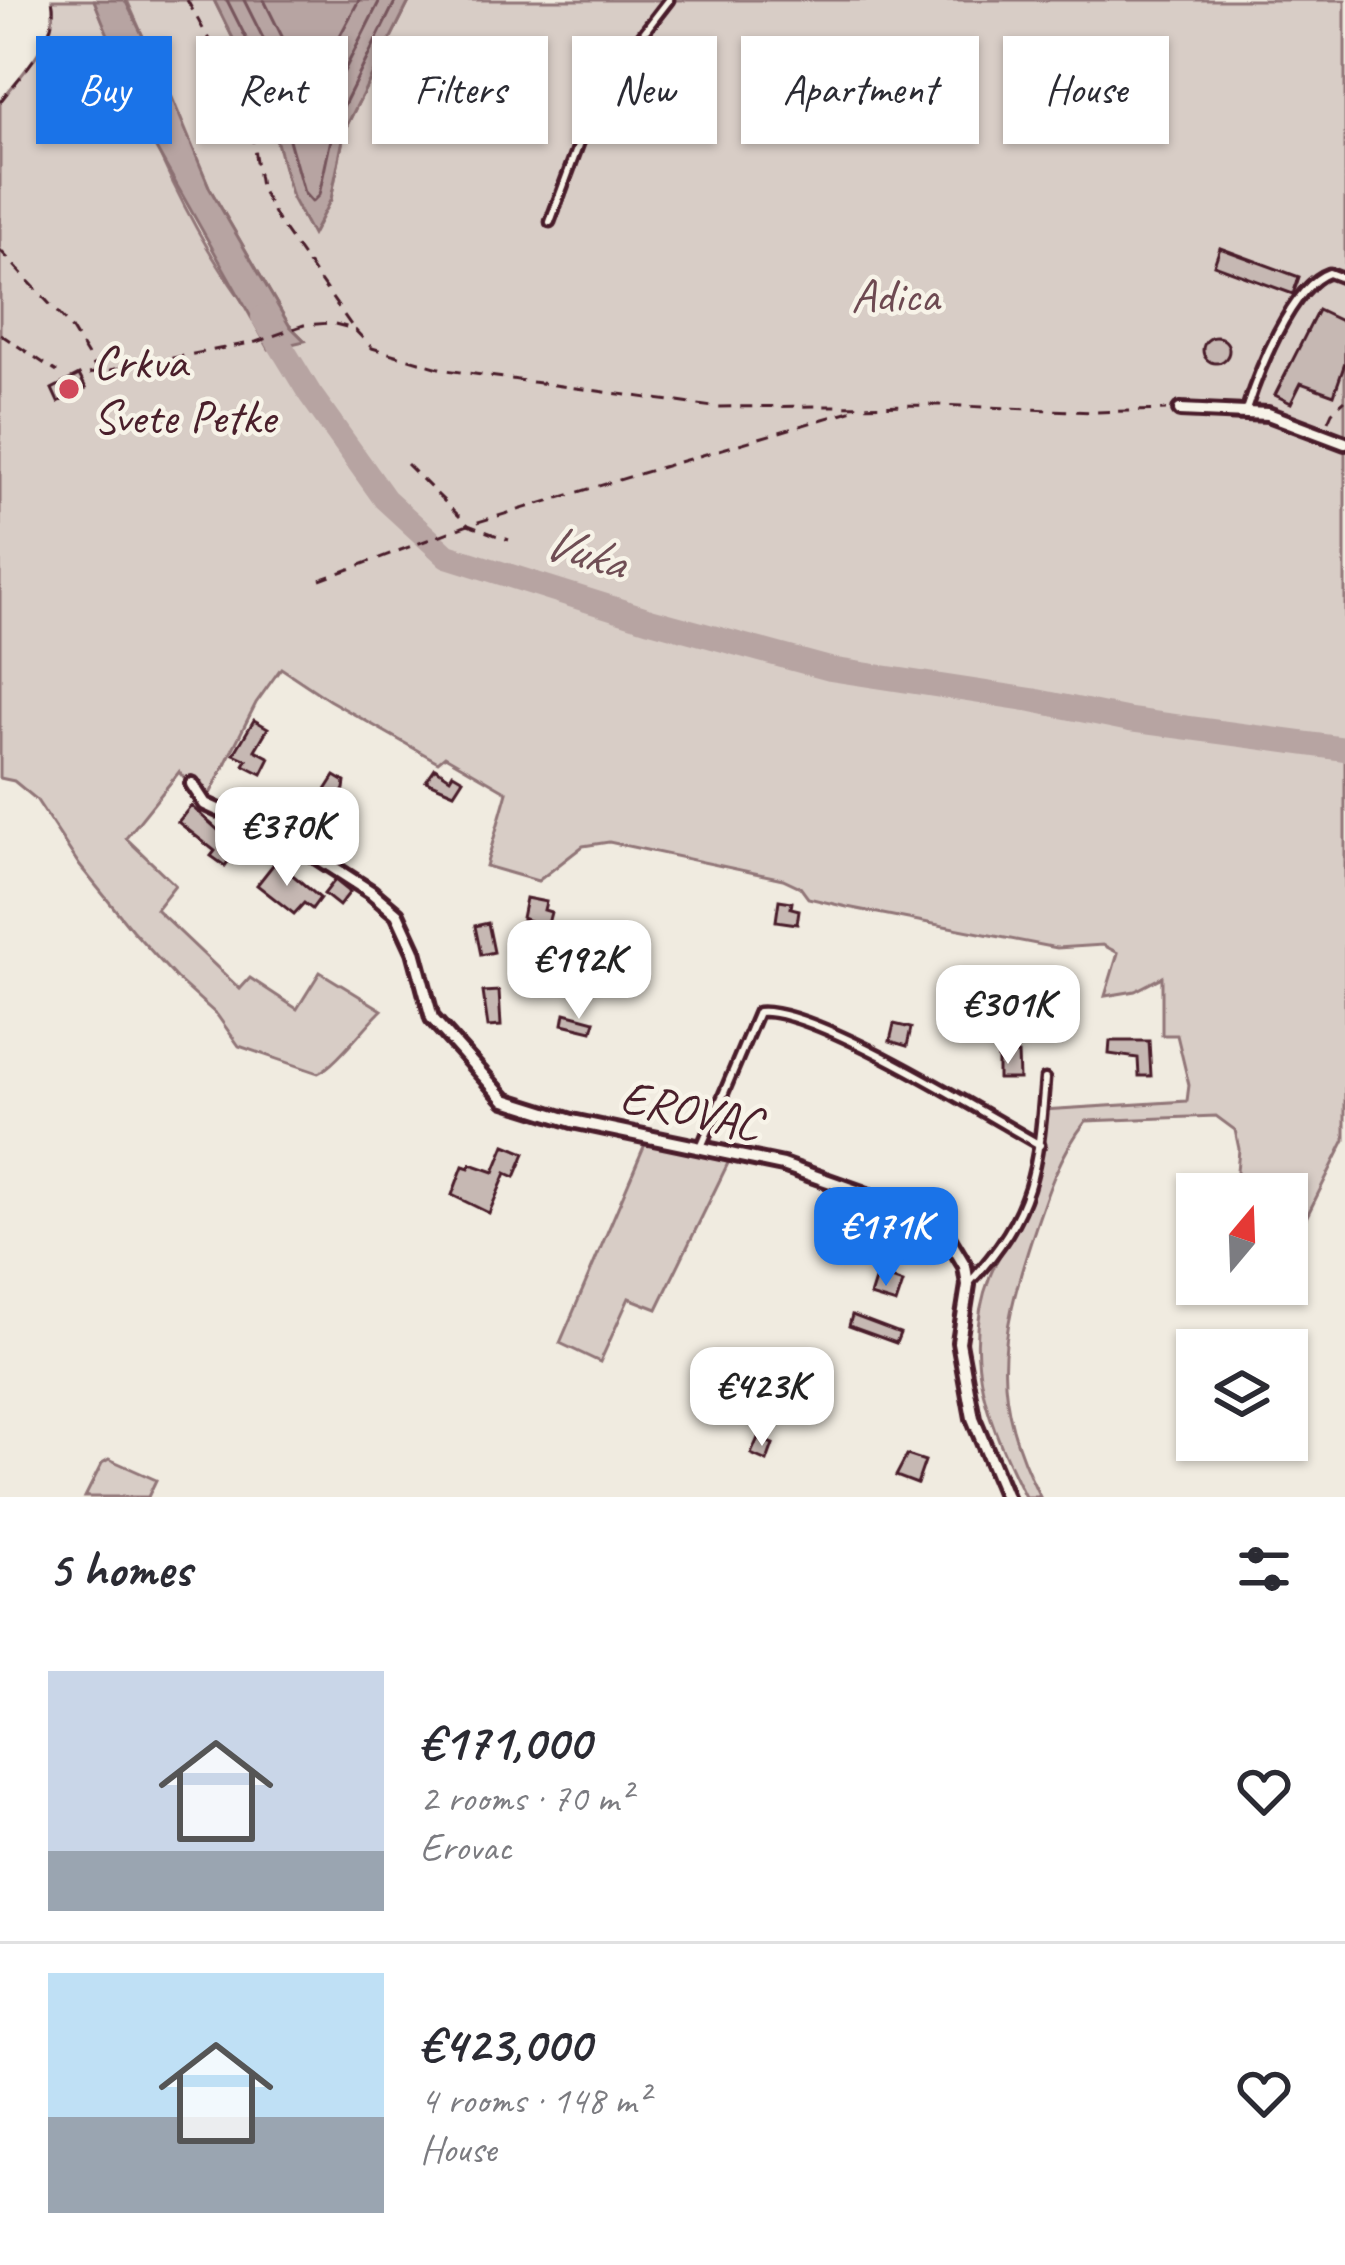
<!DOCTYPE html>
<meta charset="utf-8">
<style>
:root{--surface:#fff;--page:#f2f2f3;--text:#2b2b33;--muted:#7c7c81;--line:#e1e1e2;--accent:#1a73e8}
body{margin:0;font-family:Caveat,sans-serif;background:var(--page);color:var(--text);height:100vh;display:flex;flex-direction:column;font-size:45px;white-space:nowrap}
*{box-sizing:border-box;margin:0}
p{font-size:39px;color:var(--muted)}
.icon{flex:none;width:66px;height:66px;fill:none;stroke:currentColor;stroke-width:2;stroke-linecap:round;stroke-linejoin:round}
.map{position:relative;height:1497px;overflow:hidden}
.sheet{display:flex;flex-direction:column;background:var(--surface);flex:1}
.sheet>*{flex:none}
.banner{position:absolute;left:36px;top:36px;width:1275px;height:108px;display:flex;gap:24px}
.needle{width:78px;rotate:19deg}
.tools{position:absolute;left:1176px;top:1173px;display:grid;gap:24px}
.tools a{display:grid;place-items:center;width:132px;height:132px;border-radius:0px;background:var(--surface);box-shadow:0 3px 9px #0004;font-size:60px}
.price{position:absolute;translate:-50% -102px;padding:0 27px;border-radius:24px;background:#fff;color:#222;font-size:39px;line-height:78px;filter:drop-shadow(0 3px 6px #0008)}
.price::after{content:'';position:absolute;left:50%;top:72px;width:36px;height:27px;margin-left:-18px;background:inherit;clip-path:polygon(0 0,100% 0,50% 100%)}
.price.selected{background:var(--accent);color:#fff}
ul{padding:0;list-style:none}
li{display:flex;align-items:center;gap:36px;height:300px;padding:0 48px}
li+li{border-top:3px solid var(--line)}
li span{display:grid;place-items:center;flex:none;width:336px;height:240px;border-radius:0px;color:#555}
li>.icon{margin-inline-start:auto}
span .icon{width:144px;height:144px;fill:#fffc;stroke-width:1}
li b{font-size:51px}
h2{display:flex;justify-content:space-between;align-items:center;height:144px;padding:0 48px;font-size:51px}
.chip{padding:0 42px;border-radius:0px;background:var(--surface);box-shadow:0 3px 9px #0004;font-size:42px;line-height:108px}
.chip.selected{background:var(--accent);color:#fff}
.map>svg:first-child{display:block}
</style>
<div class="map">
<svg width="1345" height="1497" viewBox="0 0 1345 1497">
<rect width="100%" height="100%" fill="#f0ebe0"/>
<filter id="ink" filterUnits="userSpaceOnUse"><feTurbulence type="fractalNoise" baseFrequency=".00833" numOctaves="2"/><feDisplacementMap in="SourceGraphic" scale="24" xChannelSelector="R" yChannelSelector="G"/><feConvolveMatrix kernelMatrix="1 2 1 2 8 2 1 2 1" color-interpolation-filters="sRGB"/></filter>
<g filter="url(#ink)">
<!-- green -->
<g fill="#d8cdc6" stroke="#917678" stroke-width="3">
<path d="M52,0H94C138,102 175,208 241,299C253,316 272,330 288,344L304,340L289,325L210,189L127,0H214L268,109L281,145L331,199L345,129L410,0H1345V1140L1295,1240H1287V1194H1235L1239,1149L1235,1130L1216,1116L1086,1121C1058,1157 1046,1196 1032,1238C998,1342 990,1396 1040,1497H1025C990,1426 959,1356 990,1276C1000,1251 1017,1227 1026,1201C1035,1173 1037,1139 1043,1110L1187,1101L1189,1085L1177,1035H1162V977L1135,991L1105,996L1118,953L1103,945L1057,948L847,907L808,898L800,887L783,879L609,842L583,846L538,881L486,866L507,792L445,756L438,762L329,700L281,668L256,703L205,804L179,772L126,838L175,885L156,909L240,989L250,978L297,1009L320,972L382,1010C365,1026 334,1067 318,1073L239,1046L217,1015L176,978L132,930L80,866L36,799L14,781L0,778V102C21,74 61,37 52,0Z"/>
<polygon points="648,1137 732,1155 657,1309 629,1298 600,1362 560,1343"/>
<polygon points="109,1459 156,1480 148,1497 85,1497 102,1463"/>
</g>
<!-- water -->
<g fill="#b7a4a2" stroke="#8b6f72" stroke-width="3">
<polygon points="94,0 125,0 166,83 210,189 289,325 305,341 269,349 148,134"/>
<polygon points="214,0 410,0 345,129 331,199 312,235 292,198 268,109"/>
</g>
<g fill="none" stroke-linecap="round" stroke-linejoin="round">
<!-- shore -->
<g stroke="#76545b" stroke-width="3">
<polyline points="227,0 279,104 304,193 312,202 319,195 334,125 396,0"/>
<polyline points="244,0 293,98 306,134 311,137 316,134 321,117 380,0"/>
<polyline points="264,0 306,85 312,88 359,0"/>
</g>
<!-- river -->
<polyline stroke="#b7a4a2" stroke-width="24" points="263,317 310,394 385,499 447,556 650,620 830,669 1032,700 1130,720 1345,749"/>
</g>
<!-- building -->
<g fill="#c6b8b3" stroke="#4a1f2b" stroke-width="3">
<polygon points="1220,248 1299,277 1293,294 1214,265"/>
<polygon points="1318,310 1345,323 1345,363 1334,395 1301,383 1291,403 1275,395"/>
<circle cx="1216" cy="350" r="13"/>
<polygon points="79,375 86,388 58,402 52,389"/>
<polygon points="254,720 268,728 255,750 270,758 262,774 244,765 247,760 234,754"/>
<polygon points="435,768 450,778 453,773 463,779 454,793 426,781"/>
<polygon points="335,776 345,782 344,789 312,840 302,833 305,823"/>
<polygon points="191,806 238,848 225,866 211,856 215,851 178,822"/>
<polygon points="276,861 320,898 312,909 304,903 294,914 257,885"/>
<polygon points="335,880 350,892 339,906 324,894"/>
<polygon points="526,898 546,902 544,910 551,912 547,928 522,918"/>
<polygon points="779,900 792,902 791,908 799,910 797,924 776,921"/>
<polygon points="488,923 494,952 481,955 475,926"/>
<polygon points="499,991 501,1026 488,1027 483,992"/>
<polygon points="565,1013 595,1021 592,1031 563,1024"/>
<polygon points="894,1024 911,1028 907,1046 890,1041"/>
<polygon points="1110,1041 1149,1041 1151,1076 1139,1076 1138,1058 1109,1054"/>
<polygon points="1018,1054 1019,1079 998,1079 998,1055"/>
<polygon points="505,1145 525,1153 515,1177 506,1173 489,1213 452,1195 463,1166 469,1168 471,1164 494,1172"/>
<polygon points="877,1274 903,1283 896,1304 870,1296"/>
<polygon points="852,1315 900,1333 896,1343 849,1326"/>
<polygon points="758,1438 773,1444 767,1461 751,1454"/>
<polygon points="907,1455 925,1461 917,1484 896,1476"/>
</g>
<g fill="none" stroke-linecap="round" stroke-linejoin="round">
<!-- lane casing -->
<g stroke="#4a1f2b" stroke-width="15">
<g id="lane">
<polyline points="550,222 598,92 669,0"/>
<path d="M1246,410C1258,373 1291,286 1329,273L1345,279"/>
<path d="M701,1147L758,1012C812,1006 984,1114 1040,1145"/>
<path d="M970,1282C1034,1213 1038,1168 1045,1079"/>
</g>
</g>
<!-- street casing -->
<g stroke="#4a1f2b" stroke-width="20">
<g id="street">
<polyline points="1180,410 1268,414 1345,443"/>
<polyline points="192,784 205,804 309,852 371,892 397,914 414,951 432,1018 505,1100 572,1121 783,1165 862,1193 910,1214 947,1236 965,1266 968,1285 959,1342 973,1418 1006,1497"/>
</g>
</g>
<!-- path -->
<g stroke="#4a1f2b" stroke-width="3" stroke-dasharray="12 9" stroke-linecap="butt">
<polyline points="187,0 248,110 260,187 278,221 353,328"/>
<path d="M0,102C21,74 61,37 52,0"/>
<polyline points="0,250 69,325 96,369"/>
<polyline points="0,334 57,372"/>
<polyline points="89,374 256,342 304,325 331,323 354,329 372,348 446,370 713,407 941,405 1095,412 1166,410"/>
<polyline points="1328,421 1332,412 1345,400"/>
<polyline points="407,464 468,525 509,540"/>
<polyline points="320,580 468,525 860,408"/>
</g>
<!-- lane -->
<use href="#lane" stroke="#f7f3e8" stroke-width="6"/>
<!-- street -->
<use href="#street" stroke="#f7f3e8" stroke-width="10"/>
</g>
</g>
<!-- markers -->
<circle fill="#d1495b" stroke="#f7f3e8" stroke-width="4.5" cx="69" cy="389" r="12"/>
<g text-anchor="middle" stroke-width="9" stroke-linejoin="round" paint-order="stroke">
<!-- park labels -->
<g font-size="48" fill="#6e4a52" stroke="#f7f3e8">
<text x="895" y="311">Adica</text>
</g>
<!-- poi labels -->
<g font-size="48" fill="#4a1f2b" stroke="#f7f3e8" text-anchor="start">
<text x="93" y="378">Crkva<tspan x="93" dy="55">Svete Petke</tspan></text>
</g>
<!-- street labels -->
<g font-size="48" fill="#4a1f2b" stroke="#f7f3e8">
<text transform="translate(691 1109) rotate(12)" y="17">EROVAC</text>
</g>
<!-- water labels -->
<g font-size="51" font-style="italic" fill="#704e55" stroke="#f7f3e8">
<text transform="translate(585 550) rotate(17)" y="18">Vuka</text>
</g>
</g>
</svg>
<div class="tools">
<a><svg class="needle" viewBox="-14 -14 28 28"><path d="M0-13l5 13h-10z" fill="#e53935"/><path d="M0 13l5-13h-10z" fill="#7c7c81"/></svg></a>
<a><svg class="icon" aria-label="layers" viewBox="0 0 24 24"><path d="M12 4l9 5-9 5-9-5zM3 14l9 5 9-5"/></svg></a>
</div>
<b class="price" style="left:287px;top:889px">€370K</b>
<b class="price" style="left:579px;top:1022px">€192K</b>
<b class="price" style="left:1008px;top:1067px">€301K</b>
<b class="price selected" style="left:886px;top:1289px">€171K</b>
<b class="price" style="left:762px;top:1449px">€423K</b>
<div class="banner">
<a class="chip selected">Buy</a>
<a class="chip">Rent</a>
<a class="chip">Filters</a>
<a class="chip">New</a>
<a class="chip">Apartment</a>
<a class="chip">House</a>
</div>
</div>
<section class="sheet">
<h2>5 homes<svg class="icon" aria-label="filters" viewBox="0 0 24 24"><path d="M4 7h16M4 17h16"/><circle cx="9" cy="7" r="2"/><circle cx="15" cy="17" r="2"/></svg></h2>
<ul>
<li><span style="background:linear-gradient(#c9d6e8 75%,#9aa5b1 0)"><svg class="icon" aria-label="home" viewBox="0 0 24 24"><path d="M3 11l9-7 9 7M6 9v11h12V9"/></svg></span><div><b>€171,000</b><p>2 rooms · 70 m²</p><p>Erovac</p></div><svg class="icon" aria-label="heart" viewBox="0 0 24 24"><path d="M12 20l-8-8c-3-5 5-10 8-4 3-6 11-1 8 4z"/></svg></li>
<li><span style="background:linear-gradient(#bfe0f5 60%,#9aa5b1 0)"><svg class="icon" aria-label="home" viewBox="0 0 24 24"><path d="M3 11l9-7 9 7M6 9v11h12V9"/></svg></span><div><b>€423,000</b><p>4 rooms · 148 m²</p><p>House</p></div><svg class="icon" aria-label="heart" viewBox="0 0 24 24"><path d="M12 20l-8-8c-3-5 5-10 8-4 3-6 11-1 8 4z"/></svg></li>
</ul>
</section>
